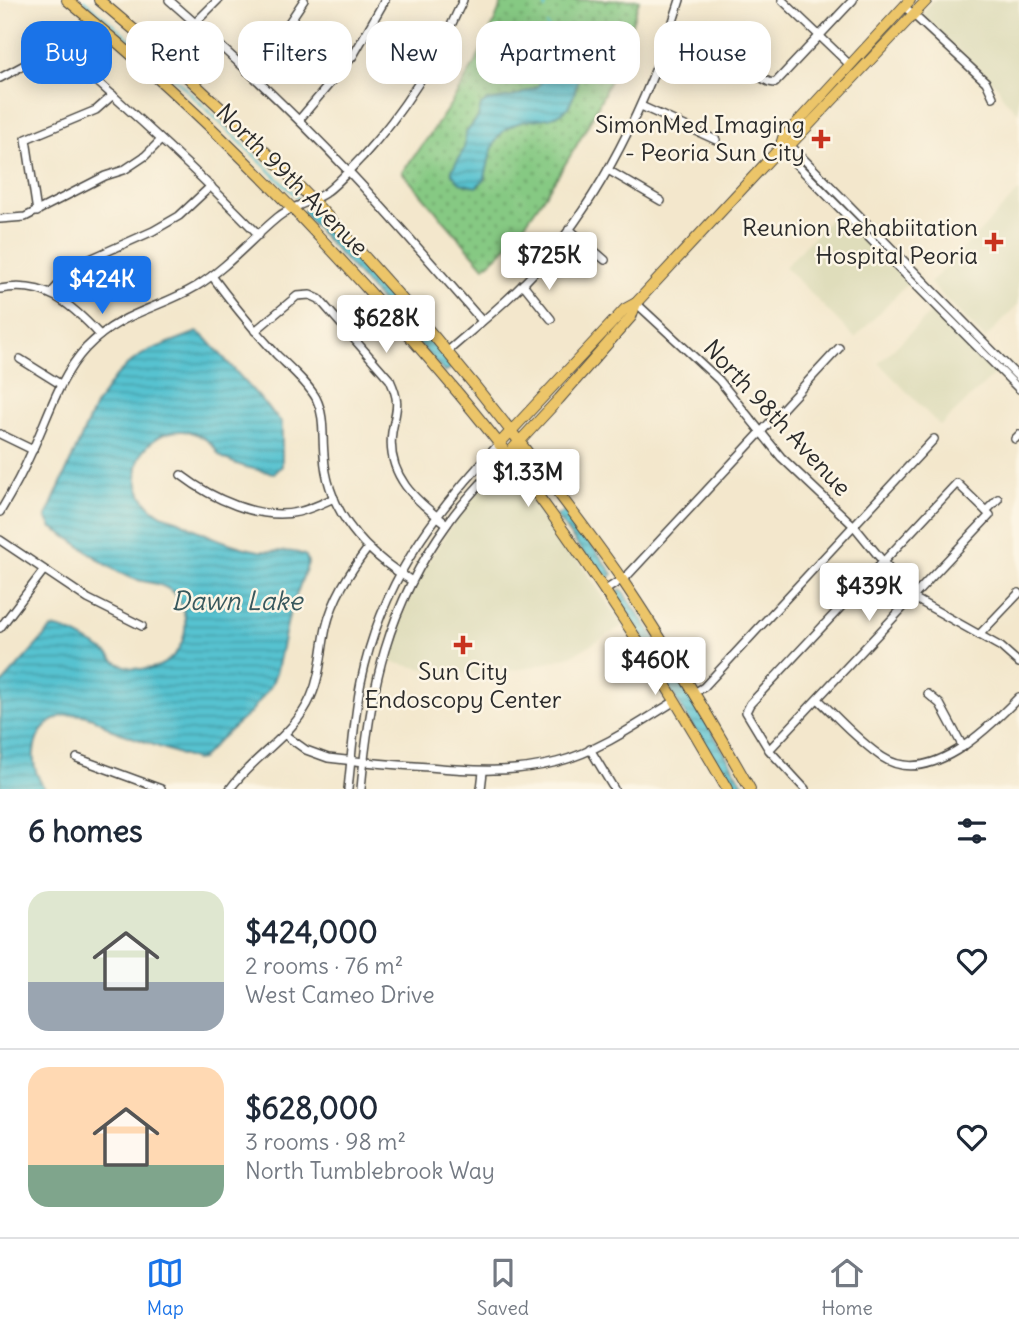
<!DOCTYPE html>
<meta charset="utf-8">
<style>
:root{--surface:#fff;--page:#f6f6f7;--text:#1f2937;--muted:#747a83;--line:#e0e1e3;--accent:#1a73e8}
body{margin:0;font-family:Delius,sans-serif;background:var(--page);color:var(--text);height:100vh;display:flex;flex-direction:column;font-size:26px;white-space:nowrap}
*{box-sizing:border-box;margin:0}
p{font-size:23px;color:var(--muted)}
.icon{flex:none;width:38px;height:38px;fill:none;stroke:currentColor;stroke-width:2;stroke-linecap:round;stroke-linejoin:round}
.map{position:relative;height:789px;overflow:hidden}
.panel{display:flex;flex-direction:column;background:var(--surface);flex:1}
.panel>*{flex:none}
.hud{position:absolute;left:21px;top:21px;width:978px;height:63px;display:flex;gap:14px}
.price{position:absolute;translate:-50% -60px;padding:0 16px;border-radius:7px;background:#fff;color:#222;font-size:23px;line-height:46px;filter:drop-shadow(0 2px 4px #0008)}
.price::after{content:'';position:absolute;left:50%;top:42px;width:21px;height:16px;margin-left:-10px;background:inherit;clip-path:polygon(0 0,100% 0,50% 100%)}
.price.selected{background:var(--accent);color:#fff}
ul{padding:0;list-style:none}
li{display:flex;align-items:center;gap:21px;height:175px;padding:0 28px}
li+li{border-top:2px solid var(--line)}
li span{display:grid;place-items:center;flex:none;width:196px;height:140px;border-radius:21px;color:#555}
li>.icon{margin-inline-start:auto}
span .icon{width:84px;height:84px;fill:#fffc;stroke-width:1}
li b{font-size:30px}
h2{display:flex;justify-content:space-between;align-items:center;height:84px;padding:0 28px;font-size:30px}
.chip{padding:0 24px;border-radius:21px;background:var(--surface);box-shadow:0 4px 18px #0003;font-size:24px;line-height:63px}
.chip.selected{background:var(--accent);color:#fff}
.dock{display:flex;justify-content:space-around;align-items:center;height:98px;border-top:2px solid var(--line);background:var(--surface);font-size:19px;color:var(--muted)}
.dock a{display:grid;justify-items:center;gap:4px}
.dock .selected{color:var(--accent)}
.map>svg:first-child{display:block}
</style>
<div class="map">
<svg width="1019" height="789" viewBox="0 0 1019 789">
<defs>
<pattern id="grass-dots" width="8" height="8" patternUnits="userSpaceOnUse" patternTransform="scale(1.75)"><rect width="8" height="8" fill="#86c983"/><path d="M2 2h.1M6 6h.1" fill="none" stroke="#6ea36b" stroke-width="1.8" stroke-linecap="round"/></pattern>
<pattern id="water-rules" width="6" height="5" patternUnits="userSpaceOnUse" patternTransform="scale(1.75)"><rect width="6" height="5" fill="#56c2d0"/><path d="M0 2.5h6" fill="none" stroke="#479ea9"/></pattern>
</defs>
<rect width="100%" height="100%" fill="#fcf5e5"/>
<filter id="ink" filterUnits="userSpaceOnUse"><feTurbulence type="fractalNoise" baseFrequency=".0143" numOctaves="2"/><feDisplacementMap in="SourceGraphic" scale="14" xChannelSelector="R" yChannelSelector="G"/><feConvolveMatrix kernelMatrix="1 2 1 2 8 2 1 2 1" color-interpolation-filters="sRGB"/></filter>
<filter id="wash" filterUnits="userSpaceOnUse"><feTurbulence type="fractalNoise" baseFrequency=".00686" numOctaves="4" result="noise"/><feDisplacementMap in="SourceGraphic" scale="28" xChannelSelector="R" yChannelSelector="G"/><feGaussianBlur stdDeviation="1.57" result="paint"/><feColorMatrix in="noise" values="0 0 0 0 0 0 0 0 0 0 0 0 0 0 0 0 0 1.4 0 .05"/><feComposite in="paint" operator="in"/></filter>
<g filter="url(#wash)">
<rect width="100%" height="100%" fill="#f3e7cc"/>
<!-- built -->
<g fill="#dfddbb">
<polygon points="932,0 1019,0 1019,112 1004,99 998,87 925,19 924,12"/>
<polygon points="1019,191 1019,303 985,339 930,283"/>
<polygon points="838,211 909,282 855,338 785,267"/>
<polygon points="935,309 997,372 940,426 879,363"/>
<polygon points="505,465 510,465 533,493 623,626 571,656 528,668 486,674 440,672 385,661 397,626 426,565 457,517 499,469"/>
</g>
<!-- grass -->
<path fill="url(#grass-dots)" stroke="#587a57" stroke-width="2" d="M503,0H639C619,72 586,136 543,198C527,222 508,249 484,267L402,172C444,119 480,63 503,0Z"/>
<!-- water -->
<g fill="url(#water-rules)" stroke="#40767e" stroke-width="2">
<path d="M575,47L585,51C588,67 579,68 577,81C569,137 532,107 504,131C489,144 490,163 484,180L476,187L460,183L452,174V170L464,149L466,133L478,117L481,105L487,101L516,96L537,87C553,69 544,51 575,47Z"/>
<polygon points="311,206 390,289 454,365 445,373 302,212"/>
<path d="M197,332L205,337L282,423V466L275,473C260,471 231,465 219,455C217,453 216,449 213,446C205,437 193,431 181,431C166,431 153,439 144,450C129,472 138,501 160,514C166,518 173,518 179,521C205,535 230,546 259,551C274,553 293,548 306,556L308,563L289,615L277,670L271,686L250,713L219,740L201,759L195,760L110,729C63,688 10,740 45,789H0V686L51,629C61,624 92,644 103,650C108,653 111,657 115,661C127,669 148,672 161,665C186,652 193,619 176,596C166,583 152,584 138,580C108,572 80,542 52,528L46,517L95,406L115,377L128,364L148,351Z"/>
<polygon points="566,510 613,574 605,582 556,516"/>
<polygon points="621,589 661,646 746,789 731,789 612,595"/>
</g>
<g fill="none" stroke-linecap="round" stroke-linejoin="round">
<!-- stream -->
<g stroke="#56c2d0" stroke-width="2">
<polyline points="84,0 163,67 298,198"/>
<polyline points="545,9 546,0"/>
<polyline points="547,25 558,51"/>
</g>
</g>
</g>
<g filter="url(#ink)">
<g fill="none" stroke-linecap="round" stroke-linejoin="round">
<!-- minor casing -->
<g stroke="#494743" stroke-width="10">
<g id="minor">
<path d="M169,0C233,56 296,115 354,177C398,224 440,273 482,321"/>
<polyline points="782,0 850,65"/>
<polyline points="904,6 986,82 993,97"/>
<polyline points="195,23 218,0"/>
<polyline points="666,41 738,65 769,82 775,83 853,0"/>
<polyline points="247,71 288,24 304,0"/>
<path d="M0,78L58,47C127,107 195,169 259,235"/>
<polyline points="641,106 716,140"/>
<polyline points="299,120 353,56 385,0"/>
<polyline points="789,144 1019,378"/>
<polyline points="780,148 1019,389"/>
<polyline points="608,170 661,201"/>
<polyline points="37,212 26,139 96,110 113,95"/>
<polyline points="0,219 25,217 105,176 124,170 145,156 161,140"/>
<polyline points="569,229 605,260"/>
<path d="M212,276C232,303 253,329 276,354C289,367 307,382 316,398C325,416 322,435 324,455C327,512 366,553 412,581"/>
<polyline points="523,284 551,319"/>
<path d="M0,289C45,280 71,304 100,335"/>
<polyline points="51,293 68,274 88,260 153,231 179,216 211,186"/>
<polyline points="636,303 719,380 781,457 854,526 912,597 1001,647 1019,663"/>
<path d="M255,331L297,296L310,295L319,299L390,380C401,404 396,409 392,432C386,476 416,501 447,524"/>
<path d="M448,351C480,323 514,296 542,264C608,188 650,95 680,0"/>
<polyline points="20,359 60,384"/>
<polyline points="0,434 33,450"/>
<polyline points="1015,439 1019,435"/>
<path d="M181,475C211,498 259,521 298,512C311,509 323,503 334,498"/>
<polyline points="986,511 998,499"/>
<path d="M0,512C12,492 23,472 32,451C49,415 59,377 86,348C122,311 157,310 197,286C228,267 250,240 278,217C291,206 310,203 325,193C339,183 351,168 363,156C406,109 437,58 463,0"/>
<polyline points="0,540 88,599 142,626"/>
<polyline points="604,591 627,576 839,348"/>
<polyline points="0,628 44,570"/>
<polyline points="979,635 1019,593"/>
<polyline points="694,693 704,687 934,439"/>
<polyline points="928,694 940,704 963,747"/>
<path d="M818,699C838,718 858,741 882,757C929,788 988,729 1019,697"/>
<path d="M285,735L306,750L328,758C361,762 395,765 429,767C473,771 514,773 557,762C599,751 638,724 675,701"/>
<polyline points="590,749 614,789"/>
<polyline points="769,750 990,515 957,483 750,704 746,712 769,750 805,789"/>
<polyline points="77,758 161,789"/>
<path d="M230,789C254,755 294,736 311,697C321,675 321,651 326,628C333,598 349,573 368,548"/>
<path d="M348,789C352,753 354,717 361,682C381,584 432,515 499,444"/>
<path d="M361,789C370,688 387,607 448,523C465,498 487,477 508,454"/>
<polyline points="481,789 483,772"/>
</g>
</g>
<!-- major casing -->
<g stroke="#494743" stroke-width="12">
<g id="major">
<path d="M67,0C186,98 294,205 395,320C434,364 472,408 507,454C588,560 661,673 727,789"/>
<path d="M99,0C259,132 399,286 525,449C558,493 592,536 623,581C668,648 710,718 750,789"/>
<polyline points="780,148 790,145 927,0"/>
<polyline points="499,444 625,309 636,303 780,148 783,138 910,0"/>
<polyline points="508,454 559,399 631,317 636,303"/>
</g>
</g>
<!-- minor -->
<use href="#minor" stroke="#fff" stroke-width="7"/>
<!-- major -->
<use href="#major" stroke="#ecc569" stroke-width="10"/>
</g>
</g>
<!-- markers -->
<g fill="#c8321e" stroke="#fcf5e5" stroke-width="2.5">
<path d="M817.5 128.5h7v7h7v7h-7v7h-7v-7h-7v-7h7z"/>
<path d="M990.5 231.5h7v7h7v7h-7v7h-7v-7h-7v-7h7z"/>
<path d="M459.5 634.5h7v7h7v7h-7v7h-7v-7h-7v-7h7z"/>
</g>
<g text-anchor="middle" stroke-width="5" stroke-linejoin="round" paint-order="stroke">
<!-- poi labels -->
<g font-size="24" fill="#2b2b2b" stroke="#fcf5e5" text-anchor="end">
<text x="805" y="133">SimonMed Imaging<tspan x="805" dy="28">- Peoria Sun City</tspan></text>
<text x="978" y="236">Reunion Rehabiitation<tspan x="978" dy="28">Hospital Peoria</tspan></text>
<text x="463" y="680" text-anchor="middle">Sun City<tspan x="463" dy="28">Endoscopy Center</tspan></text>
</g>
<!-- street labels -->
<g font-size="24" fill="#2b2b2b" stroke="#fcf5e5">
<text transform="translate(292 180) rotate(45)" y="8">North 99th Avenue</text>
<text transform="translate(777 418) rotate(47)" y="8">North 98th Avenue</text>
</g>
<!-- water labels -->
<g font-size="26" font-style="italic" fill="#38585d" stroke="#fcf5e5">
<text x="237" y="610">Dawn Lake</text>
</g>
</g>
</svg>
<b class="price" style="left:549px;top:292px">$725K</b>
<b class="price selected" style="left:102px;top:316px">$424K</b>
<b class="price" style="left:386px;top:355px">$628K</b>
<b class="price" style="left:528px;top:509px">$1.33M</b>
<b class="price" style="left:869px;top:623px">$439K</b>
<b class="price" style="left:655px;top:697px">$460K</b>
<div class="hud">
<a class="chip selected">Buy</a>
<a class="chip">Rent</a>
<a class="chip">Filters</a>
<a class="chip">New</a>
<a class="chip">Apartment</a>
<a class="chip">House</a>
</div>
</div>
<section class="panel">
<h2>6 homes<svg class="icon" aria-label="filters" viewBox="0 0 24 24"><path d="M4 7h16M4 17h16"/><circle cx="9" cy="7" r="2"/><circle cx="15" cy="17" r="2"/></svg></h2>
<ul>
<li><span style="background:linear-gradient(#dfe7d0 65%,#9aa5b1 0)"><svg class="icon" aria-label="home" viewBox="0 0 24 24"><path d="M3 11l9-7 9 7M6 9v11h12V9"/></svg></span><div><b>$424,000</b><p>2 rooms · 76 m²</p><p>West Cameo Drive</p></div><svg class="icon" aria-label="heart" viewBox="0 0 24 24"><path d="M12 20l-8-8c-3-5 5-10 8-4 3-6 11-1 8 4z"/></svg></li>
<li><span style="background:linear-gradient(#ffd9b3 70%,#7fa58c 0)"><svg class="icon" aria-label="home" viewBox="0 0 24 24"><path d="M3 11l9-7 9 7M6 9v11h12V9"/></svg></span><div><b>$628,000</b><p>3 rooms · 98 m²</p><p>North Tumblebrook Way</p></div><svg class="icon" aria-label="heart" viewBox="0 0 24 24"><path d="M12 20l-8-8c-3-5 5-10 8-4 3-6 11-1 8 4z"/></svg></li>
</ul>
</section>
<nav class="dock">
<a class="selected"><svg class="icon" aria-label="map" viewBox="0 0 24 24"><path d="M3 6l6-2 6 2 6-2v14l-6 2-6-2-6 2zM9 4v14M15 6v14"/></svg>Map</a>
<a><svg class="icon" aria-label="saved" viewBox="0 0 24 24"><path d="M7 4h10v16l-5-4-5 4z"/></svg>Saved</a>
<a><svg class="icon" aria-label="home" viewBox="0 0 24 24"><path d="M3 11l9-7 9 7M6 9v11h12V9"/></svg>Home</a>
</nav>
